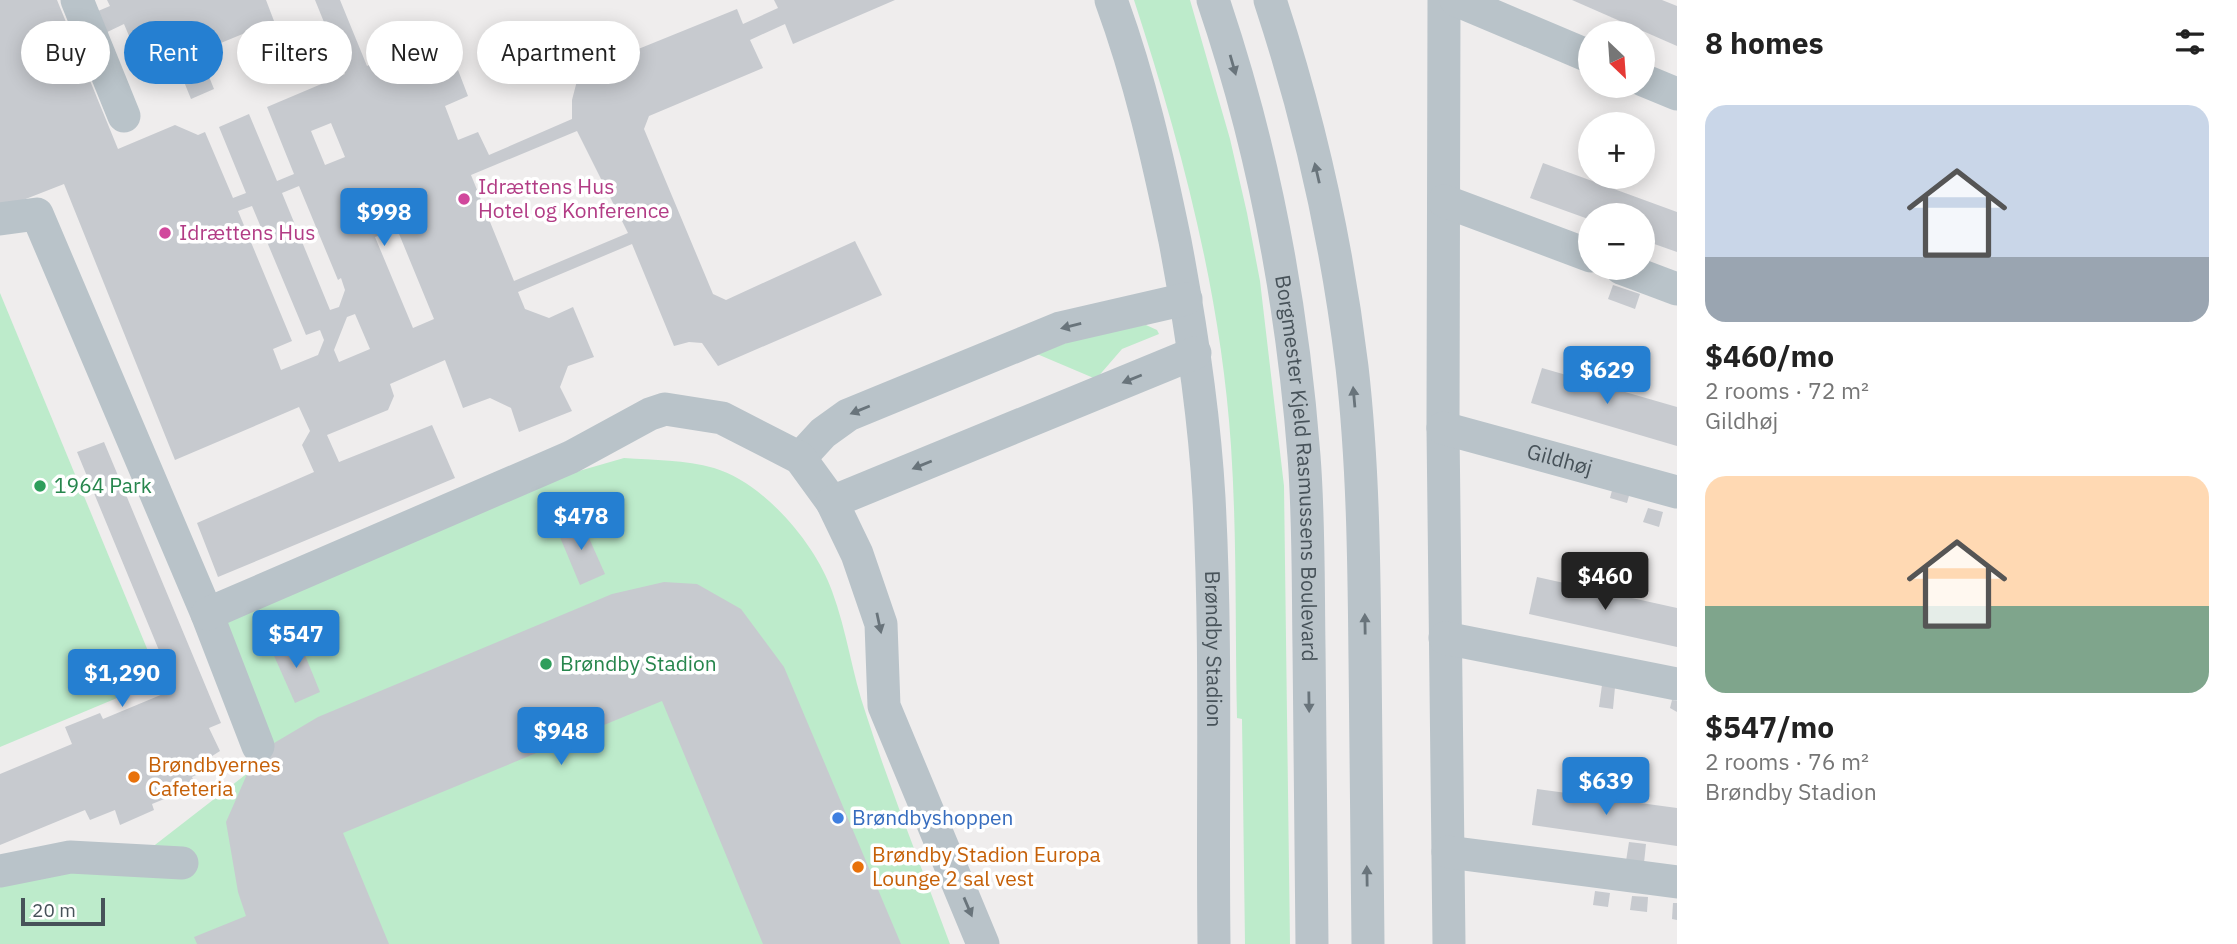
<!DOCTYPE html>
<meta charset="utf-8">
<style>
:root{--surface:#fff;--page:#f2f2f2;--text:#222;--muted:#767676;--accent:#257fd1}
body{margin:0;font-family:"IBM Plex Sans",sans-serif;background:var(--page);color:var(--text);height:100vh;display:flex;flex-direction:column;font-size:26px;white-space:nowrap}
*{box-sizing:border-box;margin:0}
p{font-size:23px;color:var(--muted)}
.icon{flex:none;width:38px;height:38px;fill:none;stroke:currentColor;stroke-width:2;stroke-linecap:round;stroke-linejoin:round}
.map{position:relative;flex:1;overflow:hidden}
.drawer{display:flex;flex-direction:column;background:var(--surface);width:560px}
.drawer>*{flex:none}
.hud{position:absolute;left:21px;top:21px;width:665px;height:63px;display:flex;gap:14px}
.needle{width:46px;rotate:155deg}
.fabs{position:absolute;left:1578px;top:21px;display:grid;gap:14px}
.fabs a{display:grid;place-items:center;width:77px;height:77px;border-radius:50%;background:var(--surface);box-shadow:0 4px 18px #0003;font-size:35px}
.scale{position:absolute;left:21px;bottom:18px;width:84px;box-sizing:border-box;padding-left:7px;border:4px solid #475259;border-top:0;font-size:19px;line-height:24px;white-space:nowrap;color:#475259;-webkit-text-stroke:5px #fff;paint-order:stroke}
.price{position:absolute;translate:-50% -60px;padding:0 16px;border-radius:7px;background:var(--accent);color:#fff;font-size:23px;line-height:46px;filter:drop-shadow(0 2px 4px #0008)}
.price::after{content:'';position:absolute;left:50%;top:42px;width:21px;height:16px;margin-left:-10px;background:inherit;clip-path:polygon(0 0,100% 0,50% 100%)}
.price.on{background:#222;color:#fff}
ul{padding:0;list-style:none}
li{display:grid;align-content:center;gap:14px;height:371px;padding:0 28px}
li span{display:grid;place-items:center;height:217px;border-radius:21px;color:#555}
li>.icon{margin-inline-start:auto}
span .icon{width:126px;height:126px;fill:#fffc;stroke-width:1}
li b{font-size:30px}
h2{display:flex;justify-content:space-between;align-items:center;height:84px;padding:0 28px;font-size:30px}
.pill{padding:0 24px;border-radius:32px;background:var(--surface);box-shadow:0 4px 18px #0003;font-size:24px;line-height:63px}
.pill.on{background:var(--accent);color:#fff}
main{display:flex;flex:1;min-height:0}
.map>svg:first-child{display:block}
</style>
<main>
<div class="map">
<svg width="1677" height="944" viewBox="0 0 1677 944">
<rect width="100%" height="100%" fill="#efeded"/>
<!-- green -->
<g fill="#bdebcb">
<path d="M1134,0H1190L1230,139L1247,213L1260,281L1284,486L1290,944H1245L1242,719L1237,718C1235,628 1237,536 1231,446C1221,294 1181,144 1134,0Z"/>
<polygon points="0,293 160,680 0,747"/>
<polygon points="1146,325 1157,330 1159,334 1122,349 1096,379 1037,354 1100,330"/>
<path d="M624,458C654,460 685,460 714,468C764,483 815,543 832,591C847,631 852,674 866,714C891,792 922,868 950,944H0V882L151,848L249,772L264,749L224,616L572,473Z"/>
</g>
<!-- building -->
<g fill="#c7cacf" fill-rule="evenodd">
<path d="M0,0H57L118,149L175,125L198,135L205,132L233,198L246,193L219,127L249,114L277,181L294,174L267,107L345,74L315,0H340L367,66L418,43L434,80L458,70L468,96L445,106L458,140L478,132L489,155L572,119V100L579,73L737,9L743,24L778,8L774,0H895L793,44L785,24L750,40L763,68L649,116L644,129L713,294L726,300L855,241L882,295L718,366L702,343L689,342L674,346L632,244L518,292L525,309L549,318L573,307L594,357L568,366L560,387L572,411L519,432L511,408L490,398L463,408L445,360L390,384L394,396L388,410L327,435L339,462L432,425L455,478L218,577L197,523L314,472L302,445L310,431L299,407L175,460L64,184L0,209ZM331,123L345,157L325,165L311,131ZM577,131L628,233L514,281L471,175ZM299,186L338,280L341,278L345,290L339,307L330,310L282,193ZM252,206L306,335L320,330L324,340L318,355L281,370L273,349L292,341L238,211ZM397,229L434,319L413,328L375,237ZM355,314L370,349L339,362L334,350L347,317Z"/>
<polygon points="107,0 266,0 274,21 199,52 214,89 191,99 176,62 145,74 124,24 101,35 91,14 110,6"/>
<polygon points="1572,0 1662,0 1677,6 1677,46"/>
<polygon points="1543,163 1677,212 1677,252 1643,240 1643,215 1591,215 1591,220 1530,198"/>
<polygon points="1613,285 1640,294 1635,309 1608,299"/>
<polygon points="1542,368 1677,407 1677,446 1531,403"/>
<polygon points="104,442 221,723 209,728 220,751 209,758 212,767 192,777 196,786 152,804 154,810 120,825 115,810 90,820 85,810 0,845 0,774 72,744 65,727 100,713 103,719 175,689 77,452"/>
<polygon points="1613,487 1630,492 1627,503 1610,498"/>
<polygon points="1648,508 1663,512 1659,527 1643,522"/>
<polygon points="581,520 605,574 580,585 557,530"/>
<polygon points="1537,577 1677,608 1677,647 1529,614"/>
<polygon points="664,582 697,584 741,609 784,667 901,944 763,944 662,701 343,833 389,944 197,944 194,937 246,916 238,892 226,822 248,772 264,749 318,717 612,594"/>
<polygon points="298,638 320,692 295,703 271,649"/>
<polygon points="1602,685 1615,687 1613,709 1599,707"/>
<polygon points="1672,700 1677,701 1677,712 1670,708"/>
<polygon points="1537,789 1677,808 1677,846 1532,825"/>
<polygon points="1629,842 1646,844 1644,863 1626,861"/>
<polygon points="1595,891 1610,893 1608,907 1593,905"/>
<polygon points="1632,896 1648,897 1647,912 1630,910"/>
<polygon points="1673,903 1677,903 1677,920 1672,919"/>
</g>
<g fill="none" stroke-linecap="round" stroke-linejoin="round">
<!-- minor -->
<g stroke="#b9c3c9" stroke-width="33">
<polyline points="77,0 124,116"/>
<path id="s1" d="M1111,0C1140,79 1158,159 1175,241C1191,326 1204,411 1209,498C1217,646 1212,796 1214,944"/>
<path id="s2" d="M1213,0C1263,147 1292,301 1304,456C1309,520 1308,584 1309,647C1310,746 1311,845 1312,944"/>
<path d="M1270,0C1309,118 1337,243 1352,367C1363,463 1364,561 1365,658C1366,753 1367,849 1368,944"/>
<polyline points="1444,0 1443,428 1449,944"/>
<polyline points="1456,0 1591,57"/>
<polyline points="1643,80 1677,94"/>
<polyline points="1444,201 1591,256"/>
<polyline points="0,219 37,214 207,614 258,746"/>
<polyline points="1621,268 1677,289"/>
<path id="s3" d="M1443,428L1677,492"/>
<polyline points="800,458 823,433 848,415 1060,328 1186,299"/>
<polyline points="207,614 571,457 650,414 665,409 722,418 800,458 832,502"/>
<polyline points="1445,638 1677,684"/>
<polyline points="1448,852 1677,882"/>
<polyline points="0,871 70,857 182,863"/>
<polyline points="983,944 884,706 881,624 857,554 832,502 1195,353"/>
</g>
</g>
<!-- one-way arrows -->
<defs><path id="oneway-solid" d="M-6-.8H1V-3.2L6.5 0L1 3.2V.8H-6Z" transform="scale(1.75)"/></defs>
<g fill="#69747b">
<use href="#oneway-solid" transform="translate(1233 65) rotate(74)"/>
<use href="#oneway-solid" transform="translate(1317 173) rotate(-103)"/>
<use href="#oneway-solid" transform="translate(1071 326) rotate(166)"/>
<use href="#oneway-solid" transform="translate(1132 379) rotate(158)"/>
<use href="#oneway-solid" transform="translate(1354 397) rotate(-95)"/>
<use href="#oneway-solid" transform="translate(860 410) rotate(158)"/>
<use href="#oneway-solid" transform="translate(922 465) rotate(158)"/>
<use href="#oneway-solid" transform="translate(879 623) rotate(78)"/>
<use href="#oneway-solid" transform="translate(1365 624) rotate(-91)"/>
<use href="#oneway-solid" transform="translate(1309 702) rotate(89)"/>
<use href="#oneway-solid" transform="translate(1367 876) rotate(-91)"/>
<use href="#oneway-solid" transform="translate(968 907) rotate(67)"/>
</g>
<!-- markers -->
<g fill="#d1479c" stroke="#fff" stroke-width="2.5">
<circle cx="464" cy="199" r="7"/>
<circle cx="165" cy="233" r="7"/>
</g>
<g fill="#2e9e5b" stroke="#fff" stroke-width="2.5">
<circle cx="40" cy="486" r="7"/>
<circle cx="546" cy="664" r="7"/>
</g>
<g fill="#e8710a" stroke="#fff" stroke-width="2.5">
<circle cx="134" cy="777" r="7"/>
<circle cx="858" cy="867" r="7"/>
</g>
<circle fill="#3f7fe0" stroke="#fff" stroke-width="2.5" cx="838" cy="818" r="7"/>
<g text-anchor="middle" stroke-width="7" stroke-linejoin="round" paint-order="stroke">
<!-- hotel labels -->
<g font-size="21" fill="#b23c85" stroke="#fff" text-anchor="start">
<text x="478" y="194">Idrættens Hus<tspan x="478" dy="24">Hotel og Konference</tspan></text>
<text x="179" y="240">Idrættens Hus</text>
</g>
<!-- street labels -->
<g font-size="21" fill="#475259" stroke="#fff">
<text dy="7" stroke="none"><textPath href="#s3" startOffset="121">Gildhøj</textPath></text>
<text dy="7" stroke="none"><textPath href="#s2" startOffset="478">Borgmester Kjeld Rasmussens Boulevard</textPath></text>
<text dy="7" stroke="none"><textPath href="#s1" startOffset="660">Brøndby Stadion</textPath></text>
</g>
<!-- leisure labels -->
<g font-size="21" fill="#27864d" stroke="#fff" text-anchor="start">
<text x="54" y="493">1964 Park</text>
<text x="560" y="671">Brøndby Stadion</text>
</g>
<!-- food labels -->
<g font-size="21" fill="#c56008" stroke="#fff" text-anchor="start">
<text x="148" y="772">Brøndbyernes<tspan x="148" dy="24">Cafeteria</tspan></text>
<text x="872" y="862">Brøndby Stadion Europa<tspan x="872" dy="24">Lounge 2 sal vest</tspan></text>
</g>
<!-- shop labels -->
<g font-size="21" fill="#366cbe" stroke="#fff" text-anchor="start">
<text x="852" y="825">Brøndbyshoppen</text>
</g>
</g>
</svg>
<div class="fabs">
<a><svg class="needle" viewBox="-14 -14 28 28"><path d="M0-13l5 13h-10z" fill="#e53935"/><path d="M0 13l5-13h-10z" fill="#767676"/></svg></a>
<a>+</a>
<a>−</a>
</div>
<div class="scale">20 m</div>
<b class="price" style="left:384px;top:248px">$998</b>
<b class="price" style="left:1607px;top:406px">$629</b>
<b class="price" style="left:581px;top:552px">$478</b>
<b class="price on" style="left:1605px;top:612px">$460</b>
<b class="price" style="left:296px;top:670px">$547</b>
<b class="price" style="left:122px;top:709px">$1,290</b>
<b class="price" style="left:561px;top:767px">$948</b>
<b class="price" style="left:1606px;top:817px">$639</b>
<div class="hud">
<a class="pill">Buy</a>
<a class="pill on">Rent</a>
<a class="pill">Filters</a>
<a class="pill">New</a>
<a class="pill">Apartment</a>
</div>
</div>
<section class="drawer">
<h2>8 homes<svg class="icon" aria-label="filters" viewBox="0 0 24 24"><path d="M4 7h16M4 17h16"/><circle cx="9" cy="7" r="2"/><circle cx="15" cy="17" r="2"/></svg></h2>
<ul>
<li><span style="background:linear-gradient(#c9d6e8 70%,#9aa5b1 0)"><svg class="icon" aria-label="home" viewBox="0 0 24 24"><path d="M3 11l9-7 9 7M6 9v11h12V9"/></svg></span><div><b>$460/mo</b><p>2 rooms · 72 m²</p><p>Gildhøj</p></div></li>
<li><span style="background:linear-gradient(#ffd9b3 60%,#7fa58c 0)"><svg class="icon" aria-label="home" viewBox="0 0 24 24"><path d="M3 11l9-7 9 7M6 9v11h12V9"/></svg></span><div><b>$547/mo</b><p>2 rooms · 76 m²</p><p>Brøndby Stadion</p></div></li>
</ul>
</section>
</main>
